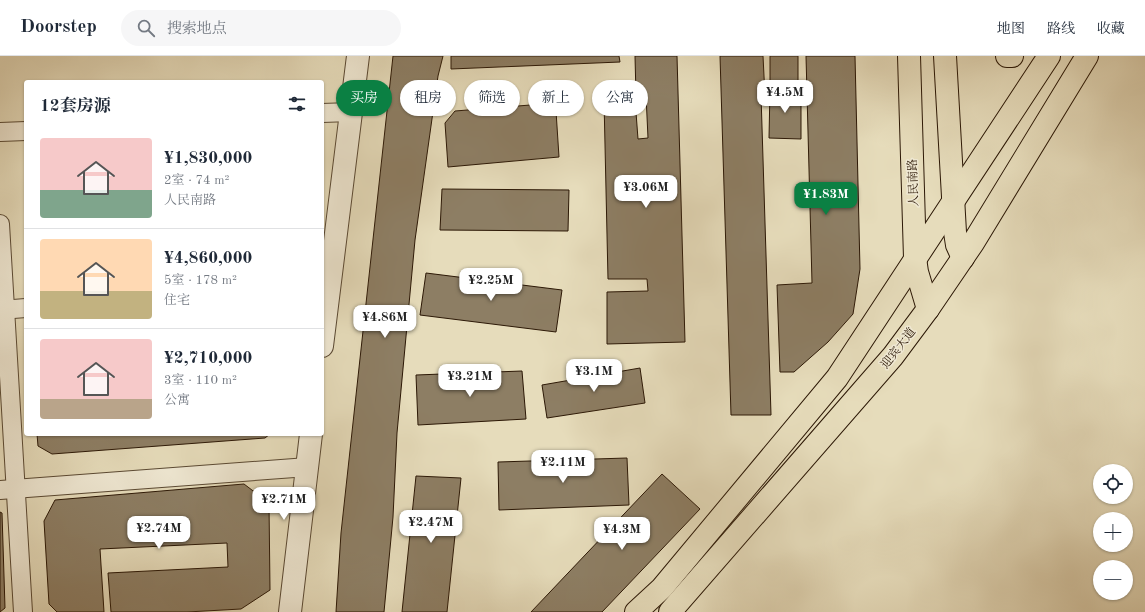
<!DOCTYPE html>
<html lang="zh">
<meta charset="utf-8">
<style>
:root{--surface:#fff;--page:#f6f6f7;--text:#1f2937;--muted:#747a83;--line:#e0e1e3;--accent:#0b8043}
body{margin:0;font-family:"Old Standard TT","Noto Serif SC",serif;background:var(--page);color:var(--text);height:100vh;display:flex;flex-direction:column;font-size:15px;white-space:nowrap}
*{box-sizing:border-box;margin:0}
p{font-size:13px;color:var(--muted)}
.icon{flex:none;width:22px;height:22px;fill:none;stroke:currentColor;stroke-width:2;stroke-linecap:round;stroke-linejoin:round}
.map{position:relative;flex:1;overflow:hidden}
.side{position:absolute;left:24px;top:24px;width:300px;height:356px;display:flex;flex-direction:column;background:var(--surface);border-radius:4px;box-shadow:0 1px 3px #0004}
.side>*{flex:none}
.hud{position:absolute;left:336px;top:24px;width:380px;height:36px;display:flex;gap:8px}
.buttons{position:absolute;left:1093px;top:408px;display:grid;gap:8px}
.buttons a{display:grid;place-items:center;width:40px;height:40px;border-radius:50%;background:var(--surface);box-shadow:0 1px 3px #0004;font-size:20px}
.price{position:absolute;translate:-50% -34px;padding:0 9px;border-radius:8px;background:#fff;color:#222;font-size:13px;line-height:26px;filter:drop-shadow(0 1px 2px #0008)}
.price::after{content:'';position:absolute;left:50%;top:24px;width:12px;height:9px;margin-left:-6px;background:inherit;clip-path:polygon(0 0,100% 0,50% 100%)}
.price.active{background:var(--accent);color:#fff}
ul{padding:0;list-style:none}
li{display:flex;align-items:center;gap:12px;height:100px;padding:0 16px}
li+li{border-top:1px solid var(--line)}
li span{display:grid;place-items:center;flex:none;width:112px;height:80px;border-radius:4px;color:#555}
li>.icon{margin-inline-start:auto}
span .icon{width:48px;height:48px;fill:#fffc;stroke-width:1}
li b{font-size:17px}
h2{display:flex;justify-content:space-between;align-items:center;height:48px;padding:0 16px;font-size:17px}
.tag{padding:0 14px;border-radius:18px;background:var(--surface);box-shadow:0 1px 3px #0004;font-size:14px;line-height:36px}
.tag.active{background:var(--accent);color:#fff}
header{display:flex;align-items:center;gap:24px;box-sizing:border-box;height:56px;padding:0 20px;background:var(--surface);border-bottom:1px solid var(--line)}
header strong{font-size:19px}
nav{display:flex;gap:22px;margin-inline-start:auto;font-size:14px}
.search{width:280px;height:36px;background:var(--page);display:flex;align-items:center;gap:10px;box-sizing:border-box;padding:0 14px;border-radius:22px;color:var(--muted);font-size:15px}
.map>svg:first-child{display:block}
</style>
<header>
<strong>Doorstep</strong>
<div class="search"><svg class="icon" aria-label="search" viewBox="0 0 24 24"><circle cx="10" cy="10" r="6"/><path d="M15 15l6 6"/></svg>搜索地点</div>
<nav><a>地图</a><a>路线</a><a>收藏</a></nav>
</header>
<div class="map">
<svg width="1145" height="556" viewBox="0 0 1145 556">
<rect width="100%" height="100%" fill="#e6dcbb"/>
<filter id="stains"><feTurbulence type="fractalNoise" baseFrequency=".005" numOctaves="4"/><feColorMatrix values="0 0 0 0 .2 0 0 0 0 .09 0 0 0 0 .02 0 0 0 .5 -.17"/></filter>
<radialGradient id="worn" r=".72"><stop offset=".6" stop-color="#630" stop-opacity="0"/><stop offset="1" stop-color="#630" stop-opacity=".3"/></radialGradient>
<!-- building -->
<g fill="#8d7e64" stroke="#2c1806">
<polygon points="393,0 443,0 438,20 415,184 397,377 393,461 384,556 336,556 341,477"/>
<polygon points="451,0 619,0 620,6 451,13"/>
<polygon points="635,0 677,0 685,286 607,288 607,236 648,235 647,223 608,223 604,44 635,43 638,83 648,82 646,39 636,40"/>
<polygon points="720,0 763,0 765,40 761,39 771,359 731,359"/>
<rect x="770" y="0" width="28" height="27"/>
<polygon points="806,0 855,0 860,213 853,258 828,286 794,316 780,316 777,229 812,227"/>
<polygon points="770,33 801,33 801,83 769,82"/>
<polygon points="543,48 556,55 559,101 448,111 445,67 455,55"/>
<polygon points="442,133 569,134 568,175 440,174"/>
<polygon points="426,217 562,234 556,276 420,259"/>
<polygon points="640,312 645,347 547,362 542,329"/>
<polygon points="522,315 526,363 418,369 416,319"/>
<polygon points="37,378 270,378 265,382 52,398 38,390"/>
<polygon points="627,402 629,449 499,454 498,406"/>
<polygon points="662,418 700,453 602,556 531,556"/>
<polygon points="416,420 461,422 447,556 402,556"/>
<polygon points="244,428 269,447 270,534 241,553 187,556 111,556 108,517 228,511 227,487 100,493 104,556 57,556 49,548 44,465 55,444"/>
<polygon points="0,456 2,457 5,552 0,556"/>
</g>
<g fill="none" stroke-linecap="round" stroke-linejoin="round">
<!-- minor casing -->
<g stroke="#5a4933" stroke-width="20">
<g id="minor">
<polyline points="322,57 351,56"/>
<polyline points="0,76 26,75"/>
<polyline points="0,168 23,556"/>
<polyline points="0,254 26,252"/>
<polyline points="0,434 308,411"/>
</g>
</g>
<!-- tertiary casing -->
<g stroke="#5a4933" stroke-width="24">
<g id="tertiary">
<polyline points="322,290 358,0"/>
<polyline points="290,556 311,378"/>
</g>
</g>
<!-- primary casing -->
<g stroke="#2c1806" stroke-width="24">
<g id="primary">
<polyline points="909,0 915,202 917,216 928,253"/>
<polyline points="945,0 955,176 957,189 963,202"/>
<polyline points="1007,0 1012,0"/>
<polyline points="636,556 662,532 837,322 1049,0"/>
<polyline points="670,556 893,300 928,253 973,187 1087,0"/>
</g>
</g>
<!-- minor -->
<use href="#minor" stroke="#efe8d3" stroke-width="18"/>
<!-- tertiary -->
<use href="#tertiary" stroke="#efe8d3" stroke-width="22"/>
<!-- primary -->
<use href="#primary" stroke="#e6dcbb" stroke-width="22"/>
</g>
<g text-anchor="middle" stroke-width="3" stroke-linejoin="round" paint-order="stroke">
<!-- street labels -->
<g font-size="12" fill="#2c1806" stroke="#efe8d3">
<text transform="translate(913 127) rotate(-92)" y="4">人民南路</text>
<text transform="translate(898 292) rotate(-52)" y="4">迎宾大道</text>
</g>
</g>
<rect width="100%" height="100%" filter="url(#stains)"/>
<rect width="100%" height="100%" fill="url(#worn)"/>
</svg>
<div class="buttons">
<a><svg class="icon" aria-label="locate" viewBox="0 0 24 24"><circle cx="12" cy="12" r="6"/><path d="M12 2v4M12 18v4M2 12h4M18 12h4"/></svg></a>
<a>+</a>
<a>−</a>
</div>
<b class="price" style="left:785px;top:58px">¥4.5M</b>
<b class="price" style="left:646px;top:153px">¥3.06M</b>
<b class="price active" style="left:826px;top:160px">¥1.83M</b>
<b class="price" style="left:491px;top:246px">¥2.25M</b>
<b class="price" style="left:385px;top:283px">¥4.86M</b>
<b class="price" style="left:594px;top:337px">¥3.1M</b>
<b class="price" style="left:470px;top:342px">¥3.21M</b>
<b class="price" style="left:563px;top:428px">¥2.11M</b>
<b class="price" style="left:284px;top:465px">¥2.71M</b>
<b class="price" style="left:431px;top:488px">¥2.47M</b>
<b class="price" style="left:159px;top:494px">¥2.74M</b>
<b class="price" style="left:622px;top:495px">¥4.3M</b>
<div class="hud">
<a class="tag active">买房</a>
<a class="tag">租房</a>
<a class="tag">筛选</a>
<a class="tag">新上</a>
<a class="tag">公寓</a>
</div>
<section class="side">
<h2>12套房源<svg class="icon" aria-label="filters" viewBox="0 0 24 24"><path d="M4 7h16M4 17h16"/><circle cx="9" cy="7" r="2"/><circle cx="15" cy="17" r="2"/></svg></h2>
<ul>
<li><span style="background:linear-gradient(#f6c9c9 65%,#7fa58c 0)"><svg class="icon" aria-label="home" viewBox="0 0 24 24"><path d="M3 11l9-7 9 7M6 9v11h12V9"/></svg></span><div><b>¥1,830,000</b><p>2室 · 74 m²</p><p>人民南路</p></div></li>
<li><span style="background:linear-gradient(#ffd9b3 65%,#c2b280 0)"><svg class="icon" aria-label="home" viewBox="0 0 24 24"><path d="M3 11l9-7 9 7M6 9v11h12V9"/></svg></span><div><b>¥4,860,000</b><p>5室 · 178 m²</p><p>住宅</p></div></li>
<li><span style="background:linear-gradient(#f6c9c9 75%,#b9a48a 0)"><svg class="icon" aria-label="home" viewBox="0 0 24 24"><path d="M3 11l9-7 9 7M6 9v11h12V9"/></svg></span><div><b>¥2,710,000</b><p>3室 · 110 m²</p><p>公寓</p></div></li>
</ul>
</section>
</div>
